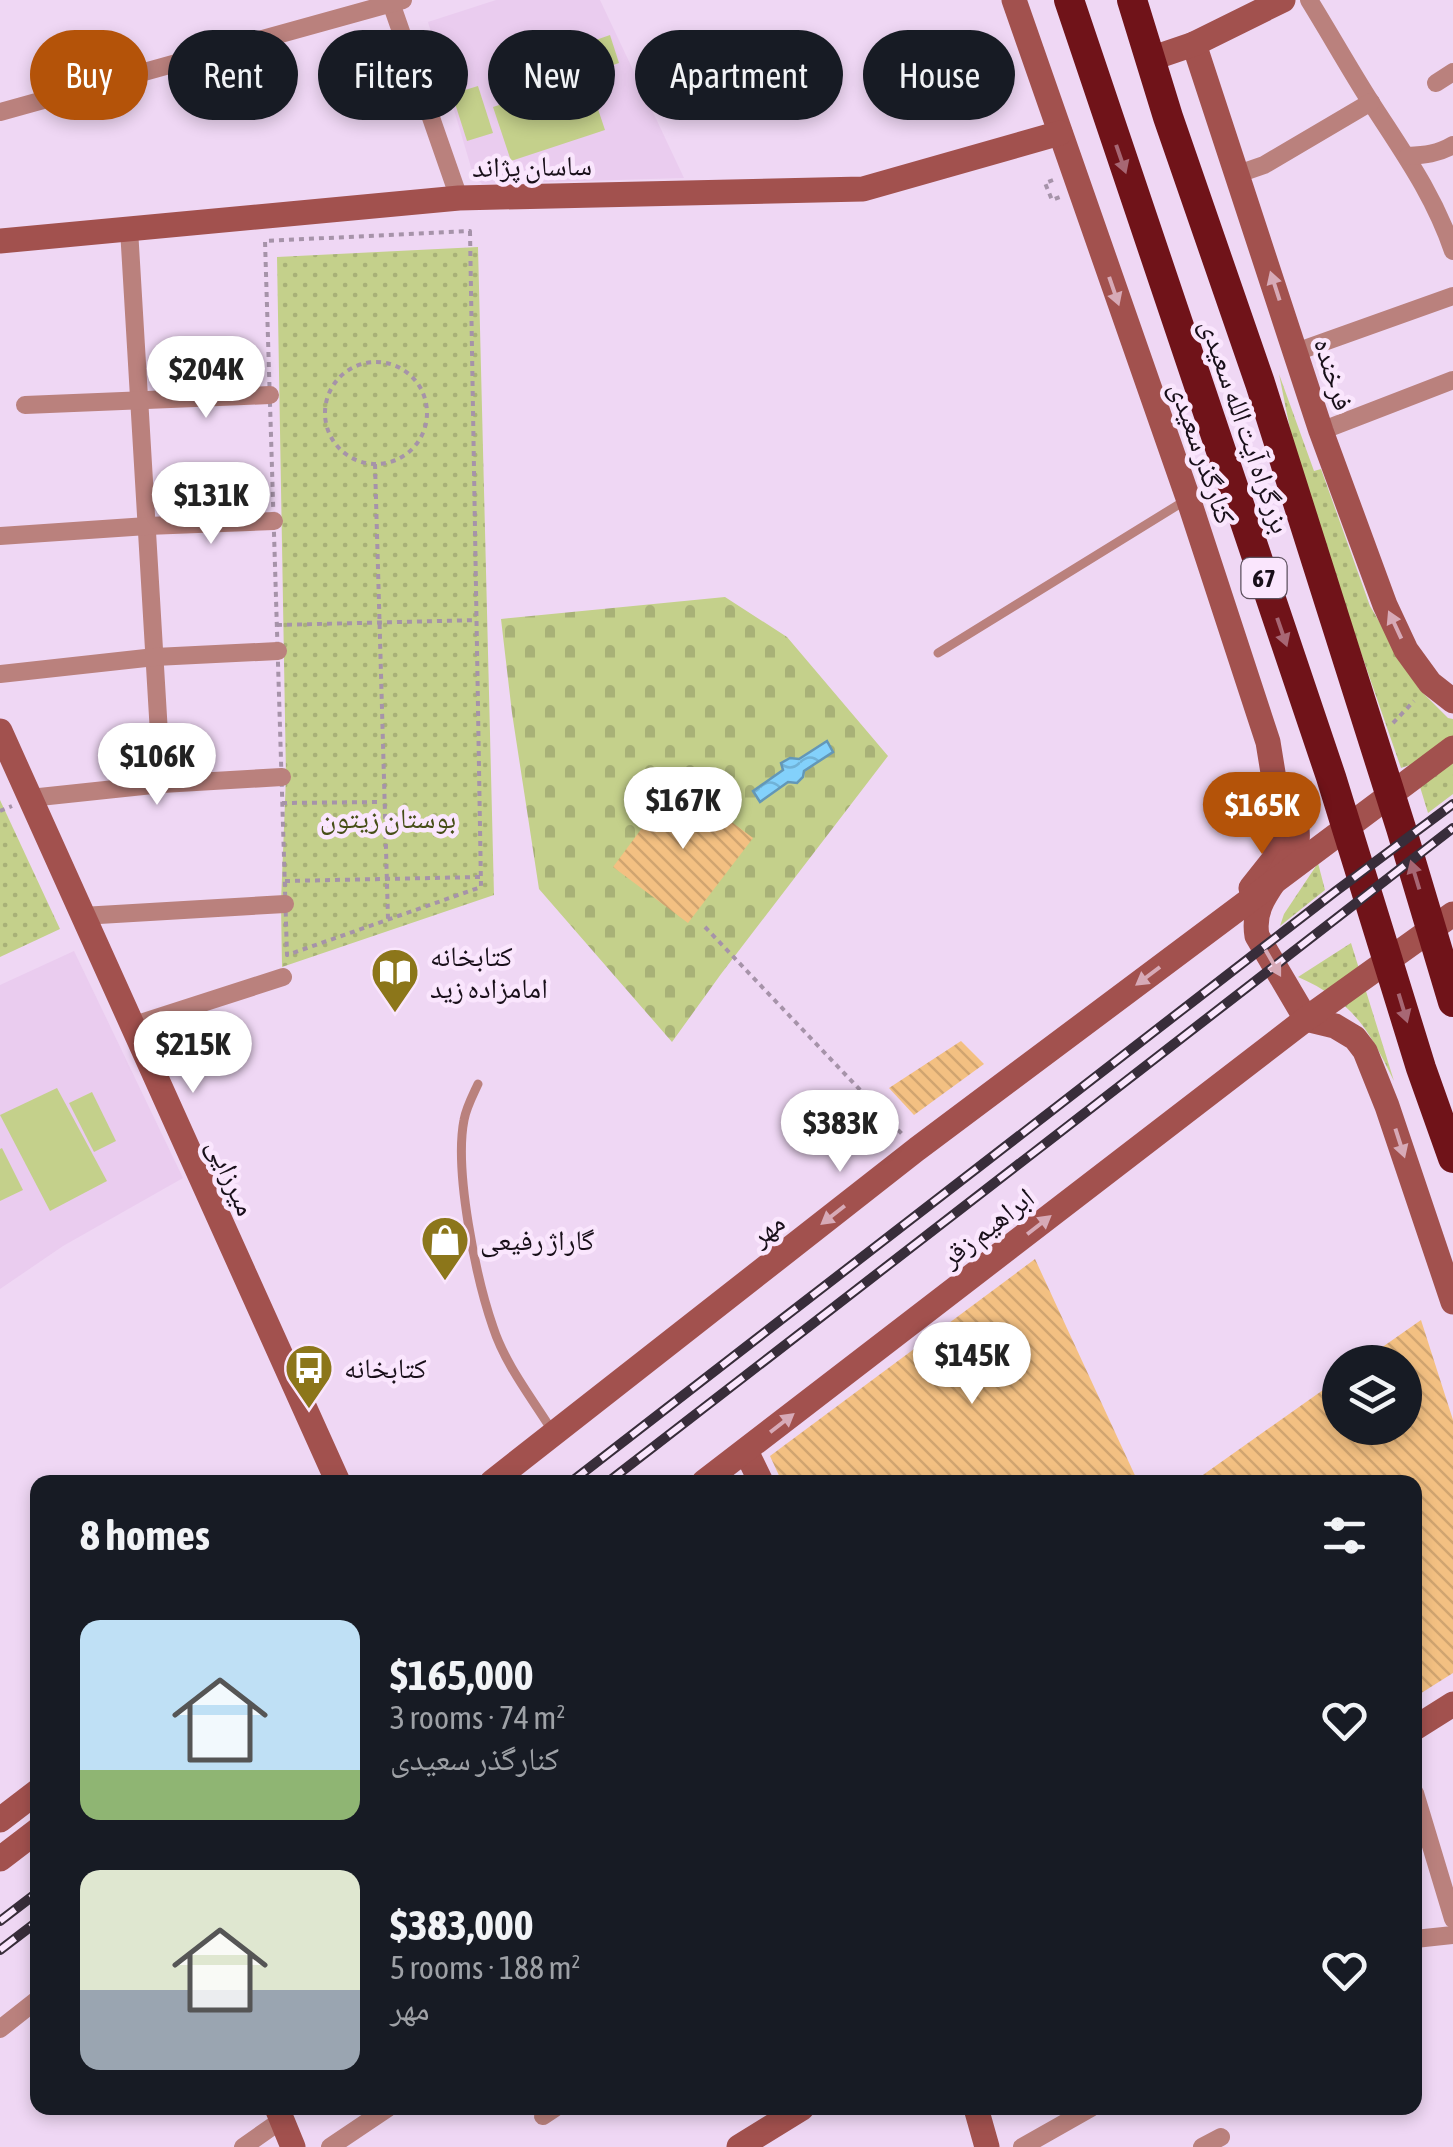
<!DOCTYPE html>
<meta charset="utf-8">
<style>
:root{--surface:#171b24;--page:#242831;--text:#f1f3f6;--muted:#9ea1a6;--accent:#b45309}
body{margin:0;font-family:"Asap Condensed","Noto Naskh Arabic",sans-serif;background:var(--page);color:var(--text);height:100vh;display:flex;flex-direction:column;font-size:38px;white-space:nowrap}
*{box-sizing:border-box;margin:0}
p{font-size:32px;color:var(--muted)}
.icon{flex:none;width:55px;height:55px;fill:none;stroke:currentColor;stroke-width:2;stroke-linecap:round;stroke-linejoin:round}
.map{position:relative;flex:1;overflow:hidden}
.details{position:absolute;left:30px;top:1475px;width:1392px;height:640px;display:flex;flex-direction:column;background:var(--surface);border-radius:20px;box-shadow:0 5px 15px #0003}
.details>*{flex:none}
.banner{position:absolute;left:30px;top:30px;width:1395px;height:90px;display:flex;gap:20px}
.fabs{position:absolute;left:1322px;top:1345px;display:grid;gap:20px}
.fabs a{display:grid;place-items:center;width:100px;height:100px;border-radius:50%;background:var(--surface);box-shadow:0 5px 15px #0003;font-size:50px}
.price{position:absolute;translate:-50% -85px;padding:0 22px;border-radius:35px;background:#fff;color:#222;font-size:32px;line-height:65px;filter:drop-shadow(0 2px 5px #0008)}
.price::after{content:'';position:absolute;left:50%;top:60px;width:30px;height:22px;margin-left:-15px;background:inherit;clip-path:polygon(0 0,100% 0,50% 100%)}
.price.current{background:var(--accent);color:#fff}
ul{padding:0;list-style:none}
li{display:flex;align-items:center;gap:30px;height:250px;padding:0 50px}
li span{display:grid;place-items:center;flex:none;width:280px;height:200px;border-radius:20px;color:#555}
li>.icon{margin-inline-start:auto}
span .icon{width:120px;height:120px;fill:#fffc;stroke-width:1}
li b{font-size:42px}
h2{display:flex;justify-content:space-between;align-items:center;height:120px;padding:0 50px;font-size:42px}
.tag{padding:0 35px;border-radius:45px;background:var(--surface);box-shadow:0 5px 15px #0003;font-size:35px;line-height:90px}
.tag.current{background:var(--accent);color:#fff}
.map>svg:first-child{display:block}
</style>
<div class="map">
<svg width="1453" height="2147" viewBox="0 0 1453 2147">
<defs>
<pattern id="grass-dots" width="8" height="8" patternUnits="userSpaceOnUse" patternTransform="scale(2.5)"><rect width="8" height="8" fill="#c4d08b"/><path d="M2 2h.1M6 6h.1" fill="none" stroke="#a8b177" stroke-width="1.8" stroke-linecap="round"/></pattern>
<pattern id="cemetery-stones" width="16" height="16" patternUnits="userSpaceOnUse" patternTransform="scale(2.5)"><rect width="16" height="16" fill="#c4d08b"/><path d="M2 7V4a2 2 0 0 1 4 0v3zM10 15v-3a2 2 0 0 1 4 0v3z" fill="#a8b177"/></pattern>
<pattern id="water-waves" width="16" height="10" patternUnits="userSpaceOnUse" patternTransform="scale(2.5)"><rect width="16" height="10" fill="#83d1fb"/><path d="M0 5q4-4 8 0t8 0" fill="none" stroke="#70b2d7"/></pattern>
<pattern id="building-back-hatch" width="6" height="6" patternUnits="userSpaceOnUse" patternTransform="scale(2.5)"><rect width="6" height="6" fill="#f3c082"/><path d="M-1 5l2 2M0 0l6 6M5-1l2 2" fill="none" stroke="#d0a470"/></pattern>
</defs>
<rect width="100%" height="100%" fill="#efd7f4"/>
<!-- built -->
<g fill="#eaccef">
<polygon points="496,0 600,0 684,178 482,184 473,174 428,22"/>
<polygon points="74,951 183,1178 63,1246 0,1289 0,985"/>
</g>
<!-- grass -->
<g fill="url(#grass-dots)">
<polygon points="478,247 494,895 282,967 281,903 286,776 277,257"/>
<polygon points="1279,374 1314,471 1321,469 1370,606 1419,689 1448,718 1453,719 1453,794 1428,813 1413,764 1401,768 1299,474"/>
<polygon points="0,800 60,929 0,957"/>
<polygon points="1318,863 1325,890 1280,926 1284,914"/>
<path d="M1351,943L1394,1081C1369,1030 1353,1001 1298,977Z"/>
</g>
<!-- cemetery -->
<polygon fill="url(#cemetery-stones)" points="725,597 787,637 888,756 721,974 672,1042 539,889 512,713 501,619"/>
<!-- pitch -->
<g fill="#c4d08b">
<polygon points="610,35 619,63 552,86 542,59"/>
<polygon points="587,76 605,130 511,161 493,107"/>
<polygon points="478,86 493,133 467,141 452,94"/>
<polygon points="57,1088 107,1181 50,1211 0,1115"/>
<polygon points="92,1092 116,1141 94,1152 69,1103"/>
<polygon points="2,1148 23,1190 0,1201 0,1149"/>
</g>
<!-- water -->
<polygon fill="url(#water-waves)" stroke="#6397b7" stroke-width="2.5" points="827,741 833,752 804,771 803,777 797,783 788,782 760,802 753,791 783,770 781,763 790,758 799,759"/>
<!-- building -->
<g fill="url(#building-back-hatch)">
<polygon points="677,781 753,838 688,923 613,867"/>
<polygon points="961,1041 984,1064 914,1115 889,1088"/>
<polygon points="1035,1259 1138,1482 782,1482 770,1456"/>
<polygon points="1421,1320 1453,1420 1453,1673 1415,1697 1415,1482 1193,1482 1340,1378 1340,1428 1405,1428 1405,1362 1361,1362"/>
</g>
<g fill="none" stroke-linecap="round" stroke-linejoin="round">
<!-- path -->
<g stroke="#a693a9" stroke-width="4" stroke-dasharray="5 5" stroke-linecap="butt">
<polyline points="1053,180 1045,183 1052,200 1060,197"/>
<polygon points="470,231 481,887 287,955 265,241"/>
<circle cx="376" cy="413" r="51"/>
<polyline points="375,464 388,919"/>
<polyline points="277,625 477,620"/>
<polyline points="1393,723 1414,701"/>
<polyline points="282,803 382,802"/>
<polyline points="0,811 12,806"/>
<polyline points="285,881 480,877"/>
<polyline points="705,927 902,1134"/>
</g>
<!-- lane -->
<g stroke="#ba817d" stroke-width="9">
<polyline points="938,653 1186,500"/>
<path d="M478,1084C473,1095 466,1108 464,1120C454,1171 476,1278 493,1327C505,1364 531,1397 551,1429"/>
</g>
<!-- street -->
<g stroke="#ba817d" stroke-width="18">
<polyline points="390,0 459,198"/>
<path d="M1309,0C1330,34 1349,68 1370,101C1402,151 1433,193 1453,251"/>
<polyline points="1436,83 1453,72"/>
<polyline points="0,112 403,0"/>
<path d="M1408,156C1424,155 1438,154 1453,145"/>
<polyline points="1238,174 1264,165 1371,102"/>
<polyline points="129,229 162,784"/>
<polyline points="1296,352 1453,296"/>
<polyline points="25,405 270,395"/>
<polyline points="1321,431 1453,380"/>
<polyline points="0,536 147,526 274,521"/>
<polyline points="0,674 155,657 278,651"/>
<polyline points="30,798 162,784 282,777"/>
<polyline points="82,916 285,904"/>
<polyline points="131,1026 283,977"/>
<polyline points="1415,1793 1453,1919"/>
<polyline points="1415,1939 1453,1935"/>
<polyline points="0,2029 38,1999"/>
<polyline points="543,2116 555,2108"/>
<polyline points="243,2147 283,2119"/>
<polyline points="330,2147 388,2108"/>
<polyline points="1022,2147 1091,2108"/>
<polyline points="1202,2147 1221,2137"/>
</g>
<!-- secondary -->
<g stroke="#a2514e" stroke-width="25">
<polyline points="1014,0 1188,498 1268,742 1281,822 1274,859 1251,888"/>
<polyline points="1194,44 1321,431 1385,605 1406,650 1430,683 1453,701"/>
<polyline points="1150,59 1194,44 1283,0"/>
<polyline points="0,241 459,198 863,189 1060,133"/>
<polyline points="0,731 338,1482"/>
<path d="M1290,801C1293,813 1299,828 1297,841C1297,845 1292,853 1290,856C1276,885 1251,902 1257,936L1306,1019L1335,1026L1355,1038L1365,1051L1387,1106L1453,1302"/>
<polyline points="746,1451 761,1482"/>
<polyline points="492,1482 917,1149 1453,748"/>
<polyline points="704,1482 1306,1019 1453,914"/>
<polyline points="1415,1728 1453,1704"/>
<polyline points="0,1820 38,1791"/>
<polyline points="0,1859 38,1830"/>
<polyline points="277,2108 293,2147"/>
<polyline points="976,2108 987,2147"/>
<polyline points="739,2147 802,2108"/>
</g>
<!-- highway -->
<g stroke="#701319" stroke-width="30">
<polyline points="1069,0 1331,777 1421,1068 1453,1158"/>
<polyline points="1132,0 1168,117 1260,383 1401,828 1453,1002"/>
</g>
<!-- rail casing -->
<g stroke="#382d3a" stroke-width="10">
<g id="rail">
<polyline points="571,1482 1336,891 1453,804"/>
<polyline points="608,1482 1453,828"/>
<polyline points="0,1921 38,1892"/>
<polyline points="0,1950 38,1921"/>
</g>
</g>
<!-- rail -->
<use href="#rail" stroke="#fae6fd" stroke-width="6" stroke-dasharray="19" stroke-linecap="butt"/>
</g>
<!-- one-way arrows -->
<defs><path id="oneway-solid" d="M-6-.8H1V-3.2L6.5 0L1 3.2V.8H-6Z" transform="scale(2.5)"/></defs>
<g fill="#a76774">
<use href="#oneway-solid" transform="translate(1121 159) rotate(71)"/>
<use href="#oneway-solid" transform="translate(1282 632) rotate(71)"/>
<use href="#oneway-solid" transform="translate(1415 875) rotate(-107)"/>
<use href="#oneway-solid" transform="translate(1403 1008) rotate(73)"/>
</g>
<g fill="#d7aab7">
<use href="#oneway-solid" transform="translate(1275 286) rotate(-108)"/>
<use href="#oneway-solid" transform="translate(1114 291) rotate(71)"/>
<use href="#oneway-solid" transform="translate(1395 625) rotate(-115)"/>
<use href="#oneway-solid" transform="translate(1273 963) rotate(60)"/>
<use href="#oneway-solid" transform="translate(1148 976) rotate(143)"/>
<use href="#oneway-solid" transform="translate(1400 1143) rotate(72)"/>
<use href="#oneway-solid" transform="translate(833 1215) rotate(142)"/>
<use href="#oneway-solid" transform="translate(1039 1225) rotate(-38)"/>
<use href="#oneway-solid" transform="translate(782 1423) rotate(-38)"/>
</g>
<!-- icons -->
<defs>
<g id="library-pin" transform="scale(2.5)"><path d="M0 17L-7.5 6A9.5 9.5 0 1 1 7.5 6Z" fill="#8c761a" stroke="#fae6fd"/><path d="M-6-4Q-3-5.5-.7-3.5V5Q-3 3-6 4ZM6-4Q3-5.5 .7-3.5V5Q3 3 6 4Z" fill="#fff"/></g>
<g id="shop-pin" transform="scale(2.5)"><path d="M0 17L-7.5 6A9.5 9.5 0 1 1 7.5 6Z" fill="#8c761a" stroke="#fae6fd"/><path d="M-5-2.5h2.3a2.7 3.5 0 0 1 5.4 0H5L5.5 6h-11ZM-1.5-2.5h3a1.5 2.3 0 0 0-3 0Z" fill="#fff"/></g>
<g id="bus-pin" transform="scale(2.5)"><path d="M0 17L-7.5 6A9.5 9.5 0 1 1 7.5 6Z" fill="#8c761a" stroke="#fae6fd"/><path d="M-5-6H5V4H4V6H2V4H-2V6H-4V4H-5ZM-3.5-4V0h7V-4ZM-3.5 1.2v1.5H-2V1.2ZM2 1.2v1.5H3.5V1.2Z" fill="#fff"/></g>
</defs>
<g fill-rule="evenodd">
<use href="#library-pin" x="395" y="972"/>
<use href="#shop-pin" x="445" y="1240"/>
<use href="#bus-pin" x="309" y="1368"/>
</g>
<g text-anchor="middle" stroke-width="9" stroke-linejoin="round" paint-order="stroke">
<!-- shield labels -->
<rect fill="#fae6fd" stroke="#5c505d" stroke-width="2.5" x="1241.5" y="558" width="45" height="40" rx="8"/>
<g font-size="25" font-weight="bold" fill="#180f19">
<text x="1264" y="587">67</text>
</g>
<!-- street labels -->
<g font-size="28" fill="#180f19" stroke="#fae6fd">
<text transform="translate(532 166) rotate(-1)" y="10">ساسان پژاند</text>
<text transform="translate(1334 374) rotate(73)" y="10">فرخنده</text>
<text transform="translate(1246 426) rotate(71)" y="10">بزرگراه آیت الله سعیدی</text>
<text transform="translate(1203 453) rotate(71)" y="10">کنارگذر سعیدی</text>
<text transform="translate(232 1177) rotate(66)" y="10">میرزایی</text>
<text transform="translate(987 1227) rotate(-38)" y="10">ابراهیم زقر</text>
<text transform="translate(767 1229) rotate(-38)" y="10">مهر</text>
</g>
<!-- park labels -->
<g font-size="28" fill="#464e17" stroke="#fae6fd">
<text x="388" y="828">بوستان زیتون</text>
</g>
<!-- poi labels -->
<g font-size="28" fill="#180f19" stroke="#fae6fd" text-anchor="start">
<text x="430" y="966">کتابخانه<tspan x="430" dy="32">امامزاده زید</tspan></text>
<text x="480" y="1250">گاراژ رفیعی</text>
<text x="344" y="1378">کتابخانه</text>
</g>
</g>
</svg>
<div class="fabs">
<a><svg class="icon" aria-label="layers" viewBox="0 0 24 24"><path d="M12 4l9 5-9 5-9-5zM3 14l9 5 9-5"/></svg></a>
</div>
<b class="price" style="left:206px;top:421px">$204K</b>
<b class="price" style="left:211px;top:547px">$131K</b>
<b class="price" style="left:157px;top:808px">$106K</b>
<b class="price" style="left:683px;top:852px">$167K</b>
<b class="price current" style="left:1262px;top:857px">$165K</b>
<b class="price" style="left:193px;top:1096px">$215K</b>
<b class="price" style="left:840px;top:1175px">$383K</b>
<b class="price" style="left:972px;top:1407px">$145K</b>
<div class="banner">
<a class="tag current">Buy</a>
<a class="tag">Rent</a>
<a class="tag">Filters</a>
<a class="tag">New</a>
<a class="tag">Apartment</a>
<a class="tag">House</a>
</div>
<section class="details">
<h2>8 homes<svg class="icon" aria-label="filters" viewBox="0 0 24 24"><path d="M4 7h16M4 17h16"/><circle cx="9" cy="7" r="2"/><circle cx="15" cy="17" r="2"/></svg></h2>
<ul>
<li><span style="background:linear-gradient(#bfe0f5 75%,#8fb573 0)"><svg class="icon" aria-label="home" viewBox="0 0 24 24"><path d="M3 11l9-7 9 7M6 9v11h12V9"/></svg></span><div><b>$165,000</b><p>3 rooms · 74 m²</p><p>کنارگذر سعیدی</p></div><svg class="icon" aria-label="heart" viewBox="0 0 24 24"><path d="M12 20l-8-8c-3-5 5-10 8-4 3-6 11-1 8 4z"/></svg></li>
<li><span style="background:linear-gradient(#dfe7d0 60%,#9aa5b1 0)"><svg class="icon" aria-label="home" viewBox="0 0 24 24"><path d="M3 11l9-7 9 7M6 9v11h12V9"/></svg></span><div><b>$383,000</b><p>5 rooms · 188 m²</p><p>مهر</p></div><svg class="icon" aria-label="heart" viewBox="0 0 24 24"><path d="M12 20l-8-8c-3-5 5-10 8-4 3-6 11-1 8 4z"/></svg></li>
</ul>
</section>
</div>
